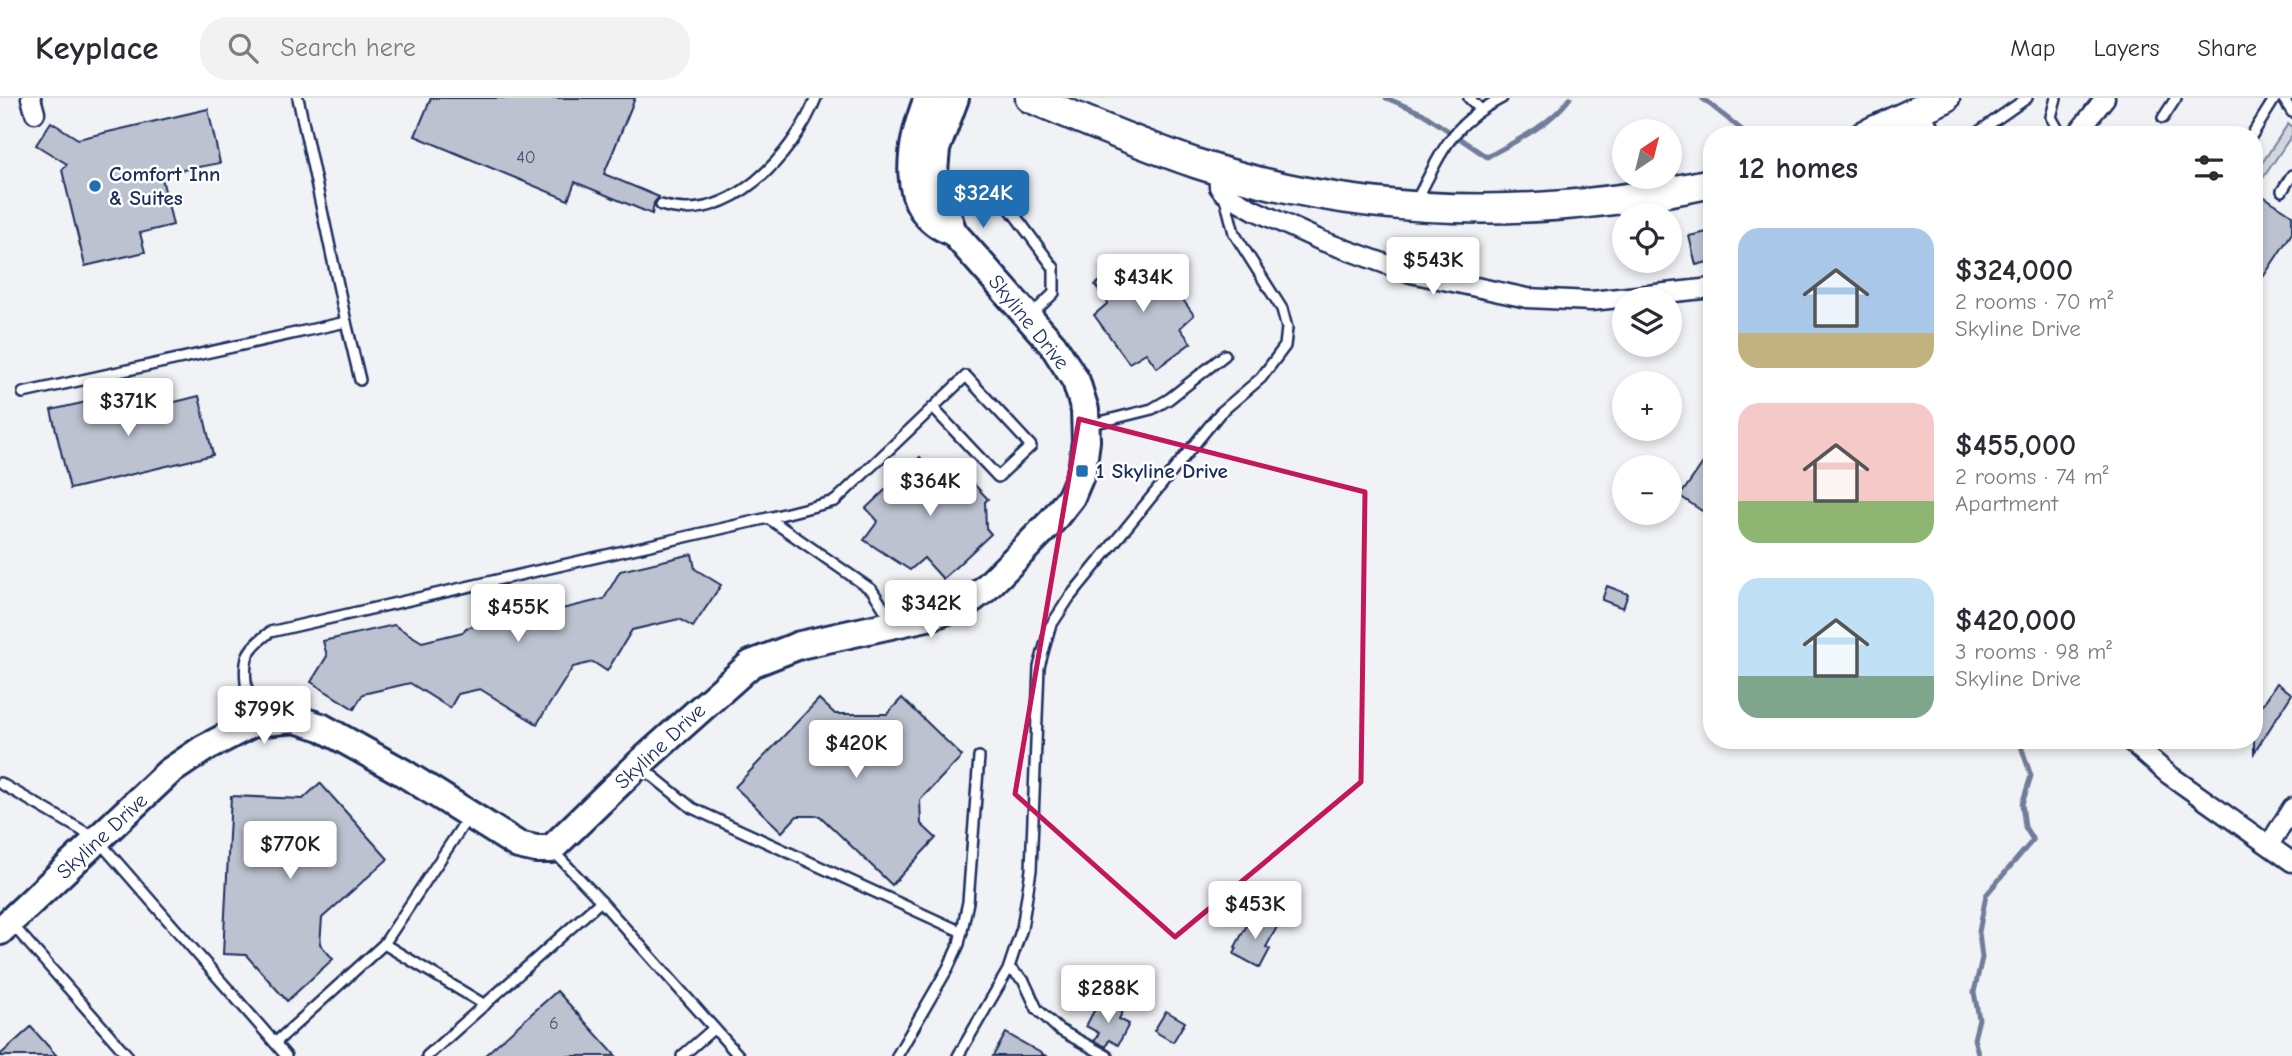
<!DOCTYPE html>
<meta charset="utf-8">
<style>
:root{--surface:#fff;--page:#f2f2f3;--text:#2b2b33;--muted:#7c7c81;--line:#e1e1e2;--accent:#1f6fb2}
body{margin:0;font-family:"Comic Neue",sans-serif;background:var(--page);color:var(--text);height:100vh;display:flex;flex-direction:column;font-size:26px;white-space:nowrap}
*{box-sizing:border-box;margin:0}
p{font-size:23px;color:var(--muted)}
.icon{flex:none;width:38px;height:38px;fill:none;stroke:currentColor;stroke-width:2;stroke-linecap:round;stroke-linejoin:round}
.map{position:relative;flex:1;overflow:hidden}
.drawer{position:absolute;left:1703px;top:28px;width:560px;height:623px;display:flex;flex-direction:column;background:var(--surface);border-radius:28px;box-shadow:0 4px 10px #0003}
.drawer>*{flex:none}
.needle{width:46px;rotate:35deg}
.controls{position:absolute;left:1612px;top:21px;display:grid;gap:14px}
.controls a{display:grid;place-items:center;width:70px;height:70px;border-radius:50%;background:var(--surface);box-shadow:0 4px 10px #0003;font-size:35px}
.price{position:absolute;translate:-50% -60px;padding:0 16px;border-radius:7px;background:#fff;color:#222;font-size:23px;line-height:46px;filter:drop-shadow(0 2px 4px #0008)}
.price::after{content:'';position:absolute;left:50%;top:42px;width:21px;height:16px;margin-left:-10px;background:inherit;clip-path:polygon(0 0,100% 0,50% 100%)}
.price.current{background:var(--accent);color:#fff}
ul{padding:0;list-style:none}
li{display:flex;align-items:center;gap:21px;height:175px;padding:0 35px}
li span{display:grid;place-items:center;flex:none;width:196px;height:140px;border-radius:21px;color:#555}
li>.icon{margin-inline-start:auto}
span .icon{width:84px;height:84px;fill:#fffc;stroke-width:1}
li b{font-size:30px}
h2{display:flex;justify-content:space-between;align-items:center;height:84px;padding:0 35px;font-size:30px}
header{display:flex;align-items:center;gap:42px;box-sizing:border-box;height:98px;padding:0 35px;background:var(--surface);border-bottom:2px solid var(--line)}
header strong{font-size:33px}
nav{display:flex;gap:38px;margin-inline-start:auto;font-size:24px}
.search{width:490px;height:63px;background:var(--page);display:flex;align-items:center;gap:18px;box-sizing:border-box;padding:0 24px;border-radius:28px;color:var(--muted);font-size:26px}
.map>svg:first-child{display:block}
</style>
<header>
<strong>Keyplace</strong>
<div class="search"><svg class="icon" aria-label="search" viewBox="0 0 24 24"><circle cx="10" cy="10" r="6"/><path d="M15 15l6 6"/></svg>Search here</div>
<nav><a>Map</a><a>Layers</a><a>Share</a></nav>
</header>
<div class="map">
<svg width="2292" height="958" viewBox="0 0 2292 958">
<rect width="100%" height="100%" fill="#f1f2f5"/>
<filter id="ink" filterUnits="userSpaceOnUse"><feTurbulence type="fractalNoise" baseFrequency=".0143" numOctaves="2"/><feDisplacementMap in="SourceGraphic" scale="14" xChannelSelector="R" yChannelSelector="G"/><feConvolveMatrix kernelMatrix="1 2 1 2 8 2 1 2 1" color-interpolation-filters="sRGB"/></filter>
<g filter="url(#ink)">
<!-- green -->
<polygon fill="#d2d6df" stroke="#76829e" stroke-width="2" points="2288,26 2292,29 2292,37 2261,83 2254,77"/>
<g fill="none" stroke-linecap="round" stroke-linejoin="round">
<!-- stream -->
<g stroke="#707c9a" stroke-width="5">
<path d="M1386,0L1422,15L1487,59C1516,43 1550,27 1570,0"/>
<polyline points="1702,0 1747,36"/>
<polyline points="1979,958 1974,941 1979,921 1974,894 1982,860 1979,834 1986,797 2033,742 2025,729 2022,706 2031,678 2019,642"/>
</g>
</g>
<!-- building -->
<g fill="#bcc2d0" stroke="#1b2f5e" stroke-width="2">
<polygon points="431,0 635,0 604,76 659,99 654,105 652,116 575,84 568,102 415,38"/>
<polygon points="208,11 220,65 161,76 173,127 140,135 145,154 85,168 62,72 67,66 36,47 51,24 78,41"/>
<polygon points="2254,92 2292,117 2292,135 2254,193"/>
<polygon points="1712,133 1712,163 1696,167 1689,138"/>
<polygon points="1128,162 1143,178 1155,169 1159,169 1194,217 1180,230 1191,245 1157,270 1146,255 1129,265 1094,217 1108,205 1095,187"/>
<polygon points="117,297 139,313 199,298 213,357 70,391 51,312"/>
<polygon points="1712,352 1712,391 1706,400 1710,403 1702,413 1680,398"/>
<polygon points="920,359 925,365 949,367 953,364 988,401 985,404 986,430 991,436 943,481 924,460 910,472 864,442 878,423 866,410"/>
<polygon points="692,456 695,471 721,487 693,529 679,521 632,532 607,573 593,564 573,569 537,626 480,591 458,596 450,610 410,585 363,596 354,611 311,584 327,558 323,543 394,527 422,544 463,534 466,530 558,508 562,511 604,501 620,473"/>
<polygon points="1607,488 1628,496 1623,510 1602,502"/>
<polygon points="2277,585 2292,596 2254,655 2254,600 2263,606"/>
<polygon points="902,600 962,658 920,702 921,726 936,740 892,787 820,718 797,718 782,734 735,689 819,601 835,616 887,616"/>
<polygon points="320,685 388,761 322,820 320,846 333,861 287,903 246,857 223,856 231,698 303,701"/>
<polygon points="1253,816 1277,829 1266,849 1270,851 1260,870 1234,856 1237,850 1235,849"/>
<polygon points="557,893 616,958 484,958"/>
<polygon points="1106,904 1123,913 1119,921 1129,926 1118,947 1109,942 1106,949 1094,943 1099,935 1086,928 1096,909 1101,912"/>
<polygon points="1166,913 1185,924 1173,944 1154,933"/>
<polygon points="31,929 57,958 0,958 0,957"/>
<polygon points="1006,935 1046,958 993,958"/>
</g>
<g fill="none" stroke-linecap="round" stroke-linejoin="round">
<!-- lane casing -->
<g stroke="#1b2f5e" stroke-width="14">
<g id="lane">
<polyline points="1469,0 1480,11"/>
<polyline points="2056,0 2051,19 2061,37"/>
<polyline points="2283,0 2292,14"/>
<polyline points="1925,12 1937,37"/>
<polyline points="2163,20 2176,0"/>
<polyline points="1974,37 2027,0"/>
<polyline points="2252,37 2275,0"/>
<polyline points="2282,93 2292,77"/>
<path d="M1416,103C1442,54 1450,26 1502,0"/>
<path d="M661,107C729,128 793,58 816,0"/>
<polyline points="1011,112 1054,170 1054,195 1029,219"/>
<polyline points="346,224 360,282"/>
<polyline points="23,295 346,224 298,0"/>
<polyline points="1088,327 1152,311 1169,301 1225,257"/>
<polyline points="768,420 835,403 966,278 1031,348 998,379 933,310"/>
<path d="M253,624C250,605 242,579 247,560C249,550 262,540 270,534L768,420L872,492L892,523"/>
<polyline points="640,668 692,710 962,834"/>
<polyline points="0,685 97,741 275,945 384,846 469,718"/>
<polyline points="552,752 599,801 739,958"/>
<polyline points="11,825 128,958"/>
<polyline points="384,846 485,907"/>
<polyline points="1009,870 1024,883 1037,911 1058,931 1107,958"/>
<polyline points="275,945 286,958"/>
<polyline points="427,958 601,803"/>
<polyline points="682,958 713,931"/>
<polyline points="897,958 948,870 959,846 968,804 979,659"/>
<polyline points="958,958 1008,872 1022,830 1031,772 1039,569 1050,529 1069,500 1220,315 1261,280 1285,248 1287,230 1282,211 1234,135 1224,96"/>
</g>
</g>
<!-- street casing -->
<g stroke="#1b2f5e" stroke-width="23">
<g id="street">
<polyline points="31,0 35,15"/>
<polyline points="2076,37 2105,0"/>
<polyline points="1218,72 1219,89 1224,95 1254,112 1322,143 1411,175 1527,200 1591,203 1712,190"/>
<polyline points="2129,642 2168,676 2292,764"/>
<polyline points="2269,747 2292,710"/>
</g>
</g>
<!-- secondary casing -->
<g stroke="#1b2f5e" stroke-width="32">
<g id="secondary">
<path d="M928,0C911,43 895,114 953,134"/>
<polyline points="0,833 169,674 203,651 253,625 295,621 321,629 402,674 518,747 536,751 551,751 638,667 751,566 800,547 927,519 965,506 985,491 1010,466 1052,423 1071,399 1082,373 1086,343 1085,312 1076,283 1053,247 953,134 938,92 934,73 936,51 955,0"/>
</g>
</g>
<!-- primary casing -->
<g stroke="#1b2f5e" stroke-width="33">
<g id="primary">
<path d="M1030,0C1086,23 1141,47 1198,66C1366,121 1540,122 1712,85"/>
<polyline points="1865,37 1945,0"/>
</g>
</g>
<!-- lane -->
<use href="#lane" stroke="#fff" stroke-width="9"/>
<!-- street -->
<use href="#street" stroke="#fff" stroke-width="18"/>
<!-- secondary -->
<use href="#secondary" stroke="#fff" stroke-width="26"/>
<!-- primary -->
<use href="#primary" stroke="#fff" stroke-width="28"/>
</g>
</g>
<!-- marked area -->
<path fill="none" stroke="#c2185b" stroke-width="5" stroke-linejoin="round" d="M1079,321L1365,394L1361,684L1175,839L1015,696Z"/>
<!-- markers -->
<g fill="#1f6fb2" stroke="#fff" stroke-width="2.5">
<circle cx="95" cy="88" r="7"/>
<rect x="1075" y="366" width="14" height="14" rx="3.5"/>
</g>
<g text-anchor="middle" stroke-width="5" stroke-linejoin="round" paint-order="stroke">
<!-- number labels -->
<g font-size="18" fill="#43547a">
<text x="526" y="65">40</text>
<text x="554" y="931">6</text>
</g>
<!-- poi labels -->
<g font-size="21" font-weight="bold" fill="#1b2f5e" stroke="#fff" text-anchor="start">
<text x="109" y="83">Comfort Inn<tspan x="109" dy="24">&amp; Suites</tspan></text>
<text x="1096" y="380">1 Skyline Drive</text>
</g>
<!-- street labels -->
<g font-size="21" fill="#1b2f5e" stroke="#fff">
<text transform="translate(1029 224) rotate(51)" y="7">Skyline Drive</text>
<text transform="translate(660 648) rotate(-43)" y="7">Skyline Drive</text>
<text transform="translate(102 738) rotate(-43)" y="7">Skyline Drive</text>
</g>
</g>
</svg>
<div class="controls">
<a><svg class="needle" viewBox="-14 -14 28 28"><path d="M0-13l5 13h-10z" fill="#e53935"/><path d="M0 13l5-13h-10z" fill="#7c7c81"/></svg></a>
<a><svg class="icon" aria-label="locate" viewBox="0 0 24 24"><circle cx="12" cy="12" r="6"/><path d="M12 2v4M12 18v4M2 12h4M18 12h4"/></svg></a>
<a><svg class="icon" aria-label="layers" viewBox="0 0 24 24"><path d="M12 4l9 5-9 5-9-5zM3 14l9 5 9-5"/></svg></a>
<a>+</a>
<a>−</a>
</div>
<b class="price current" style="left:983px;top:132px">$324K</b>
<b class="price" style="left:1433px;top:199px">$543K</b>
<b class="price" style="left:1143px;top:216px">$434K</b>
<b class="price" style="left:128px;top:340px">$371K</b>
<b class="price" style="left:930px;top:420px">$364K</b>
<b class="price" style="left:931px;top:542px">$342K</b>
<b class="price" style="left:518px;top:546px">$455K</b>
<b class="price" style="left:264px;top:648px">$799K</b>
<b class="price" style="left:856px;top:682px">$420K</b>
<b class="price" style="left:290px;top:783px">$770K</b>
<b class="price" style="left:1255px;top:843px">$453K</b>
<b class="price" style="left:1108px;top:927px">$288K</b>
<section class="drawer">
<h2>12 homes<svg class="icon" aria-label="filters" viewBox="0 0 24 24"><path d="M4 7h16M4 17h16"/><circle cx="9" cy="7" r="2"/><circle cx="15" cy="17" r="2"/></svg></h2>
<ul>
<li><span style="background:linear-gradient(#a9c7e8 75%,#c2b280 0)"><svg class="icon" aria-label="home" viewBox="0 0 24 24"><path d="M3 11l9-7 9 7M6 9v11h12V9"/></svg></span><div><b>$324,000</b><p>2 rooms · 70 m²</p><p>Skyline Drive</p></div></li>
<li><span style="background:linear-gradient(#f6c9c9 70%,#8fb573 0)"><svg class="icon" aria-label="home" viewBox="0 0 24 24"><path d="M3 11l9-7 9 7M6 9v11h12V9"/></svg></span><div><b>$455,000</b><p>2 rooms · 74 m²</p><p>Apartment</p></div></li>
<li><span style="background:linear-gradient(#bfe0f5 70%,#7fa58c 0)"><svg class="icon" aria-label="home" viewBox="0 0 24 24"><path d="M3 11l9-7 9 7M6 9v11h12V9"/></svg></span><div><b>$420,000</b><p>3 rooms · 98 m²</p><p>Skyline Drive</p></div></li>
</ul>
</section>
</div>
